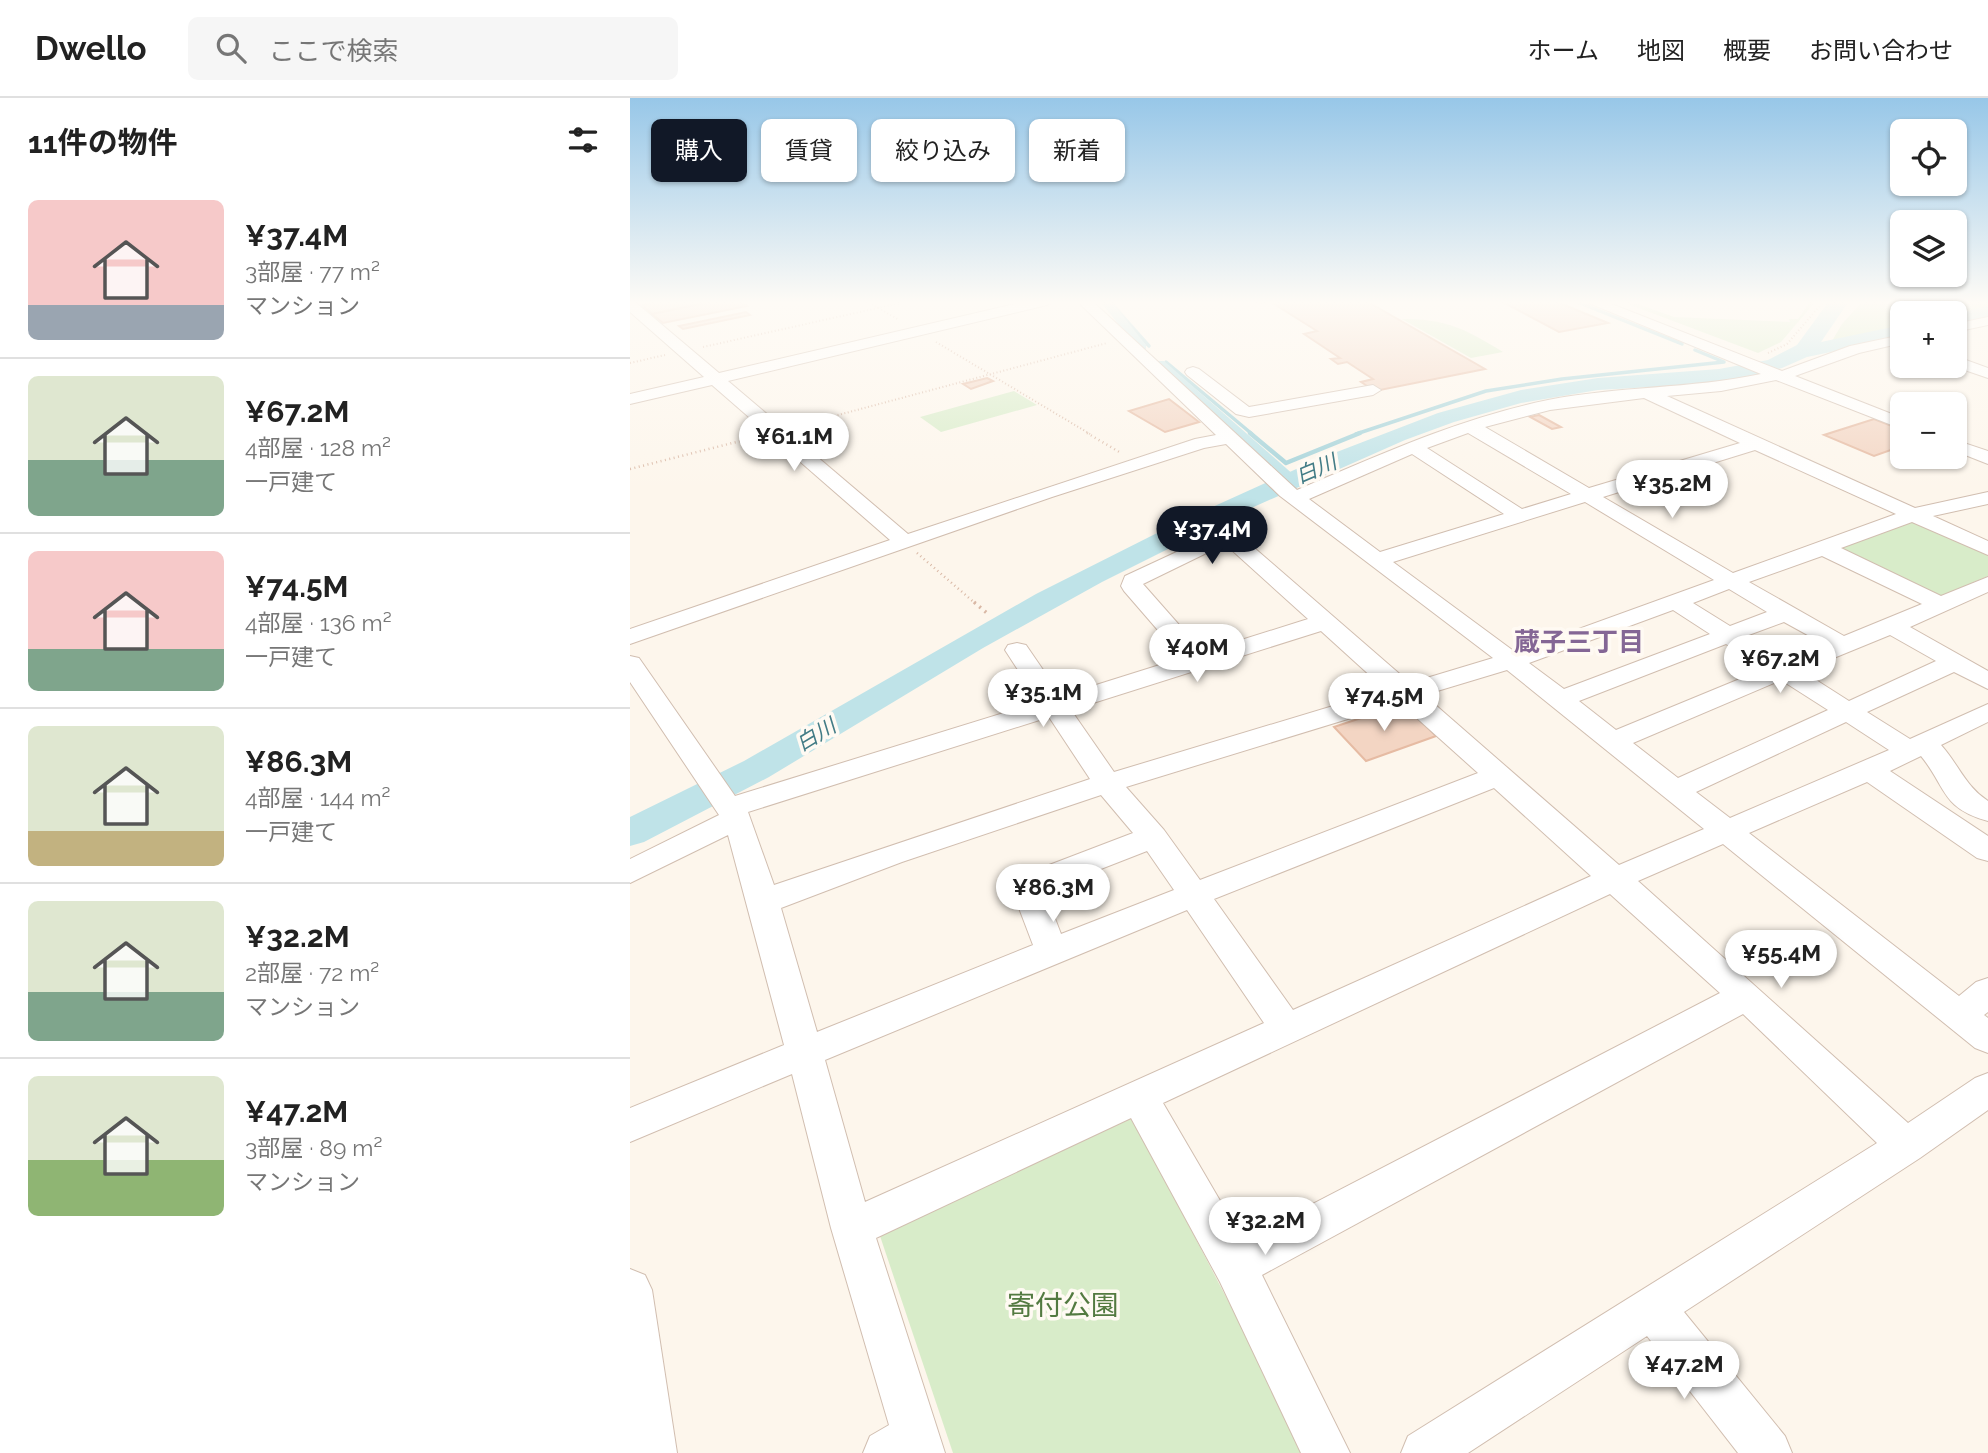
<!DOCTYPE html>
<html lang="ja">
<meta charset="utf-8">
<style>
:root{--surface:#fff;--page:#f6f6f6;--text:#222;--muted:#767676;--line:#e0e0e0;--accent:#111827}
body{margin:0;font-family:Raleway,"Noto Sans JP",sans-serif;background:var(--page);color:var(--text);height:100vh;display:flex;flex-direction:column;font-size:26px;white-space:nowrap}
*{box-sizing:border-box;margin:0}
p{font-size:23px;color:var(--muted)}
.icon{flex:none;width:38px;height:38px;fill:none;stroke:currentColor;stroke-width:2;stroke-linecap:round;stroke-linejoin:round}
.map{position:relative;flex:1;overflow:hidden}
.sheet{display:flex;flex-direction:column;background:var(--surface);width:630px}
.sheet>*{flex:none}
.guide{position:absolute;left:21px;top:21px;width:665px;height:63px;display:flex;gap:14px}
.fabs{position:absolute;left:1260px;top:21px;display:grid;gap:14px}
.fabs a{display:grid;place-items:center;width:77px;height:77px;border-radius:10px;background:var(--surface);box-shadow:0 2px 5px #0004;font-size:35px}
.price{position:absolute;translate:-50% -60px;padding:0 16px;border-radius:24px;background:#fff;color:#222;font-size:23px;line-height:46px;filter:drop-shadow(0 2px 4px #0008)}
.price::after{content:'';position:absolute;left:50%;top:42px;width:21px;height:16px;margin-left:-10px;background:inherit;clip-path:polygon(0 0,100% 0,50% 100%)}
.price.current{background:var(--accent);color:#fff}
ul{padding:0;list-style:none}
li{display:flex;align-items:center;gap:21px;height:175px;padding:0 28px}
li+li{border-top:2px solid var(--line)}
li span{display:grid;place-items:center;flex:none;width:196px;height:140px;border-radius:10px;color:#555}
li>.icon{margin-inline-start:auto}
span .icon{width:84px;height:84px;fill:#fffc;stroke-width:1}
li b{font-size:30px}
h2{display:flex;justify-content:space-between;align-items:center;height:84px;padding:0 28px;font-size:30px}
.chip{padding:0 24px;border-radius:10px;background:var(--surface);box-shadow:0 2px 5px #0004;font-size:24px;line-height:63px}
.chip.current{background:var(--accent);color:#fff}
header{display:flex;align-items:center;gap:42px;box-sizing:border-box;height:98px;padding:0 35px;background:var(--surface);border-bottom:2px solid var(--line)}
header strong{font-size:33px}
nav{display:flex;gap:38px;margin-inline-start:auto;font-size:24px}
.search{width:490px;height:63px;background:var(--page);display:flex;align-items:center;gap:18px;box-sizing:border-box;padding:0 24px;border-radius:10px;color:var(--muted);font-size:26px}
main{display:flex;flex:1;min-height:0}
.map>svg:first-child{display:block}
</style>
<header>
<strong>Dwello</strong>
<div class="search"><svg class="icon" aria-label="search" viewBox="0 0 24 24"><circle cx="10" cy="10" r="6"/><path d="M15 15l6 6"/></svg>ここで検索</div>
<nav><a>ホーム</a><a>地図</a><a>概要</a><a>お問い合わせ</a></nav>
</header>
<main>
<section class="sheet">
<h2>11件の物件<svg class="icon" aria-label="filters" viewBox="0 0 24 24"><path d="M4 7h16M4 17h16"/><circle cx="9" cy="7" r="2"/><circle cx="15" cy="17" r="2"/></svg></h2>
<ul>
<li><span style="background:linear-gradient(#f6c9c9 75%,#9aa5b1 0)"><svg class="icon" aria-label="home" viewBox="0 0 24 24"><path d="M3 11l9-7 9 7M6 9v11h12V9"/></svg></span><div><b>¥37.4M</b><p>3部屋 · 77 m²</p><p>マンション</p></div></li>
<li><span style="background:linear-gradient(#dfe7d0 60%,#7fa58c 0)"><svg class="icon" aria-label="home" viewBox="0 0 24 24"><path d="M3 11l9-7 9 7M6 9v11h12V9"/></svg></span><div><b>¥67.2M</b><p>4部屋 · 128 m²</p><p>一戸建て</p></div></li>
<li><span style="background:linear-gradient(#f6c9c9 70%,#7fa58c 0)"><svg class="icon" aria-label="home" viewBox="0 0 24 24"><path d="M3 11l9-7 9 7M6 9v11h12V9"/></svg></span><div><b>¥74.5M</b><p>4部屋 · 136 m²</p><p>一戸建て</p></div></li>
<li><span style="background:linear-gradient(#dfe7d0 75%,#c2b280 0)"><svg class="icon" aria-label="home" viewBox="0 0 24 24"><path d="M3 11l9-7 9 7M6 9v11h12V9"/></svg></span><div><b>¥86.3M</b><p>4部屋 · 144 m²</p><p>一戸建て</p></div></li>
<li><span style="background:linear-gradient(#dfe7d0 65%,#7fa58c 0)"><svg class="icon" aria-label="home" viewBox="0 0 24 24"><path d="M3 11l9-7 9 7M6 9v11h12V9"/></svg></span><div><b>¥32.2M</b><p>2部屋 · 72 m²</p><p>マンション</p></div></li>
<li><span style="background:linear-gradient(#dfe7d0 60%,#8fb573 0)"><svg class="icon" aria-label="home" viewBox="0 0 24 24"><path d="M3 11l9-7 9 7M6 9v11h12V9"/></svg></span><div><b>¥47.2M</b><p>3部屋 · 89 m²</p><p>マンション</p></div></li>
</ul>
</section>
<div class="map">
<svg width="1358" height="1355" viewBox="0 0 1358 1355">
<rect width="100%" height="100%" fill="#fdf6ec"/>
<!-- green -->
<g fill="#d8ecc9">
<polygon points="990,203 1000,203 1044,219 1160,224 1159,221 1168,221 1181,203 1186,203 1151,244 1128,255"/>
<polygon points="1233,203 1358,203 1358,209 1325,216 1272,215 1272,228 1202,243 1212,226"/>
<path d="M772,221C818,221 835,231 873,254L841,260Z"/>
<polygon points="384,293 407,307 311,334 290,319"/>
<polygon points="1284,423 1358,457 1358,478 1305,501 1206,451"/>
<polygon points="487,1017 503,1020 677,1355 323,1355 250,1138"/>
</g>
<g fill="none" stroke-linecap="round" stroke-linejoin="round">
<!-- stream-far1 -->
<g stroke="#a5d3da" stroke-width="3.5">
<polyline points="479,203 519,248"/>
<polyline points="945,203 1052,246"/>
<polyline points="536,264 622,336"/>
<polyline points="726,336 856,293 932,281 1094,264 1065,252"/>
</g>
<!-- stream -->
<polyline stroke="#a5d3da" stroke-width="4.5" points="620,335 656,365 730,335"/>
<!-- canal -->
<g fill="#bfe3e8" fill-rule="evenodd">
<polygon points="470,203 481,203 516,247 516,251 508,251"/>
<polygon points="526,263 534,263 665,378 667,381 665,384 655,384 526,269"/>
</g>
<!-- river -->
<g fill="#bfe3e8" fill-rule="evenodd">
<polygon points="1199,203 1219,203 1191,244 1272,227 1272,239 1177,259 1152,270 1118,279 1058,287 968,292 891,305 824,324 775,342 610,415 472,484 353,550 139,679 14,744 0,748 0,719 114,663 406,496 545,426 686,362 808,315 891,292 968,280 1089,271 1138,262 1167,247"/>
<polygon points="1358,208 1358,220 1325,228 1325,216"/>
</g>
</g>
<!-- building -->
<g fill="#f3d5c3" stroke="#e6bba3" stroke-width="2">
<polygon points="29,203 83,203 22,216 12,207"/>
<polygon points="86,203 110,203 117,208 33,225 22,216"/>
<polygon points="626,203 736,203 855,271 745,293 731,284 743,281 717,264 708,266 701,261 710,260 674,236 687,233 641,204 629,205"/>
<polygon points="871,203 925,203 978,225 929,234"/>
<polygon points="116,214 120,217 53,231 49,228"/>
<polygon points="357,280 363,283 341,291 333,286"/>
<polygon points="539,301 569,324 535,334 499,313"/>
<polygon points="909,317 931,329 922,331 900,319"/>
<polygon points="1244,321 1272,332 1272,348 1244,358 1194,337"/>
<polygon points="764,609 773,619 783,615 806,638 736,663 704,629"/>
</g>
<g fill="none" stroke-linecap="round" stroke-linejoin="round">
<!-- minor casing -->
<g stroke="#d1beb0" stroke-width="2">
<g id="minor">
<path d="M0,203L5,204L89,275L398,203H424L417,207L98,283L278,436L565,341L586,337L447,203H462L667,392C749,357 830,320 918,302C988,288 1061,291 1131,276L954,203H974L1152,273L1220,248L1272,237V245L1229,255L1165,278L1272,320V331L1146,282L1091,293L1037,298L1285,410L1358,394V406L1303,418L1358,443V457L1282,424L1211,450L1311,498L1358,479V494L1280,529L1358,573V591L1324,574L1237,614L1280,641L1358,606V624L1311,647C1329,667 1335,688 1358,703V723C1311,710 1317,690 1291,658L1260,673L1358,738V763L1347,760L1237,684L1119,735L1329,898L1346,884L1358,880V914L1354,917L1358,920V955L1345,950L1093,746L1008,783L1278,1025L1345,980L1358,975V1012L1290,1060L1054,1214L1155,1338L1162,1355H1108L1017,1238L838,1355H771L778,1338L1247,1045L1113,916L632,1177L720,1355H671L590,1184L501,1020L246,1140L315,1355H233L240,1338L259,1327L201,1130L162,976L0,1044V1010L154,947L98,737L0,785V761L89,717L0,584V558L9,560L105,698L409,604L375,552L378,547L387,545L396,547L431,598L552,560L494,493L491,488L495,478L594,432L607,435L780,585L863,560L650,398L596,346L574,350L422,399L0,546V531L260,442L82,287L0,306V296L74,279L0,214ZM1014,300L1110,345L959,390L855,329L920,312ZM838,335L941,396L892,411L797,350ZM1125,352L1266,416L1103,475L973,399ZM782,356L874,416L750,454L679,401ZM955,404L1084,482L885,554L763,464ZM595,446L678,521L573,554L513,486ZM1192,458L1292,506L1214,538L1119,484ZM1099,491L1137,514L1100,528L1063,505ZM1043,512L1080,536L934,591L899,565ZM1154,524L1194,546L1155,562L1116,538ZM691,533L756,592L484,674L441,612ZM1260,537L1306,563L1219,603L1172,573ZM1096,546L1134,571L986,632L949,603ZM877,572L1074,731L989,767L794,597ZM1151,582L1198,612L1048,680L1003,645ZM770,605L848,675L570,782L534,732L496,689ZM419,619L460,681L144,787L118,714ZM1216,624L1259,652L1100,720L1066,694ZM864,690L961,778L663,912L584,801ZM471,697L503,735L393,777L384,797L403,847L187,934L151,810L272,764ZM517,753L544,792L431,836L416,797L417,792ZM980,796L1090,895L613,1142L533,1005ZM557,812L634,925L235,1104L195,962Z"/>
<polygon points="1358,219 1358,227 1325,234 1325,226"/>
<polygon points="1325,258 1358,270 1358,280 1323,268"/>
<polygon points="563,269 569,271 619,309 743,287 751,292 743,297 619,319 606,316 557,277 555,274 557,271"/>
<polygon points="1325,342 1358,353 1358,366 1325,353"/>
<polygon points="0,1171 15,1177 22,1192 47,1355 0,1355"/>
</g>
</g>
<!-- path-far2 -->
<g stroke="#d9b8a5" stroke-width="2" stroke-dasharray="1 2.5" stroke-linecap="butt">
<polyline points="236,203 269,222"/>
<polyline points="306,244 460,336"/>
<polyline points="73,249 279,203"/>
<polyline points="1138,255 1157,246 1194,203"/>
<polyline points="0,265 35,257"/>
<polyline points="167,328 477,245"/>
</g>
<!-- path-far1 -->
<g stroke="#d9b8a5" stroke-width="2.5" stroke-dasharray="1 3.5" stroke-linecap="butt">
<polyline points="457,335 491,355"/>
<polyline points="0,371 126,339"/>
<polyline points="287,455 346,506"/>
</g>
<!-- path -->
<polyline stroke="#d9b8a5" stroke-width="3.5" stroke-dasharray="2 5" stroke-linecap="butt" points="344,504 358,516"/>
<!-- minor -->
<use href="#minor" fill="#fff" fill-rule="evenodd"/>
</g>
<!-- sky -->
<linearGradient id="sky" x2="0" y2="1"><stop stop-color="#97c7e8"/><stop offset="0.52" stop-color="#fefbf6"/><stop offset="1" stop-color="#fefbf6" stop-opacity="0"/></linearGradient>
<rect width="1358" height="393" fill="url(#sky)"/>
<g text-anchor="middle" stroke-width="7" stroke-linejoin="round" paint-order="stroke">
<!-- far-water labels -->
<g font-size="21" font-style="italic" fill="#437c86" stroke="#fffaf3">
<text transform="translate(686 371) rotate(-23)" y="7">白川</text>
<text transform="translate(186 637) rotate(-31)" y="7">白川</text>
</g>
<!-- neighbourhood labels -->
<g font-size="26" font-weight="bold" fill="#846695" stroke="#fffaf3">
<text x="949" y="553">蔵子三丁目</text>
</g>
<!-- near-park labels -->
<g font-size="28" fill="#537a41" stroke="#fffaf3">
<text x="433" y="1217">寄付公園</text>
</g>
</g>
</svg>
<div class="fabs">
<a><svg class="icon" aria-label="locate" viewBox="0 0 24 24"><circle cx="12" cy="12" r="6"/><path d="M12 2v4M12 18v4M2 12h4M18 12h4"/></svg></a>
<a><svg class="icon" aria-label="layers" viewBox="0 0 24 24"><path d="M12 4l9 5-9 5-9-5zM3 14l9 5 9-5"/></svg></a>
<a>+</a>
<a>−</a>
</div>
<b class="price" style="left:164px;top:375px">¥61.1M</b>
<b class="price" style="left:1042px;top:422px">¥35.2M</b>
<b class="price current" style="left:582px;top:468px">¥37.4M</b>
<b class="price" style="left:567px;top:586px">¥40M</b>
<b class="price" style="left:1150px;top:597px">¥67.2M</b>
<b class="price" style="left:413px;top:631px">¥35.1M</b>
<b class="price" style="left:754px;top:635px">¥74.5M</b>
<b class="price" style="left:423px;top:826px">¥86.3M</b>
<b class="price" style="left:1151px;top:892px">¥55.4M</b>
<b class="price" style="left:635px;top:1159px">¥32.2M</b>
<b class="price" style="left:1054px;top:1303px">¥47.2M</b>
<div class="guide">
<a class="chip current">購入</a>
<a class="chip">賃貸</a>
<a class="chip">絞り込み</a>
<a class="chip">新着</a>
</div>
</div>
</main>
